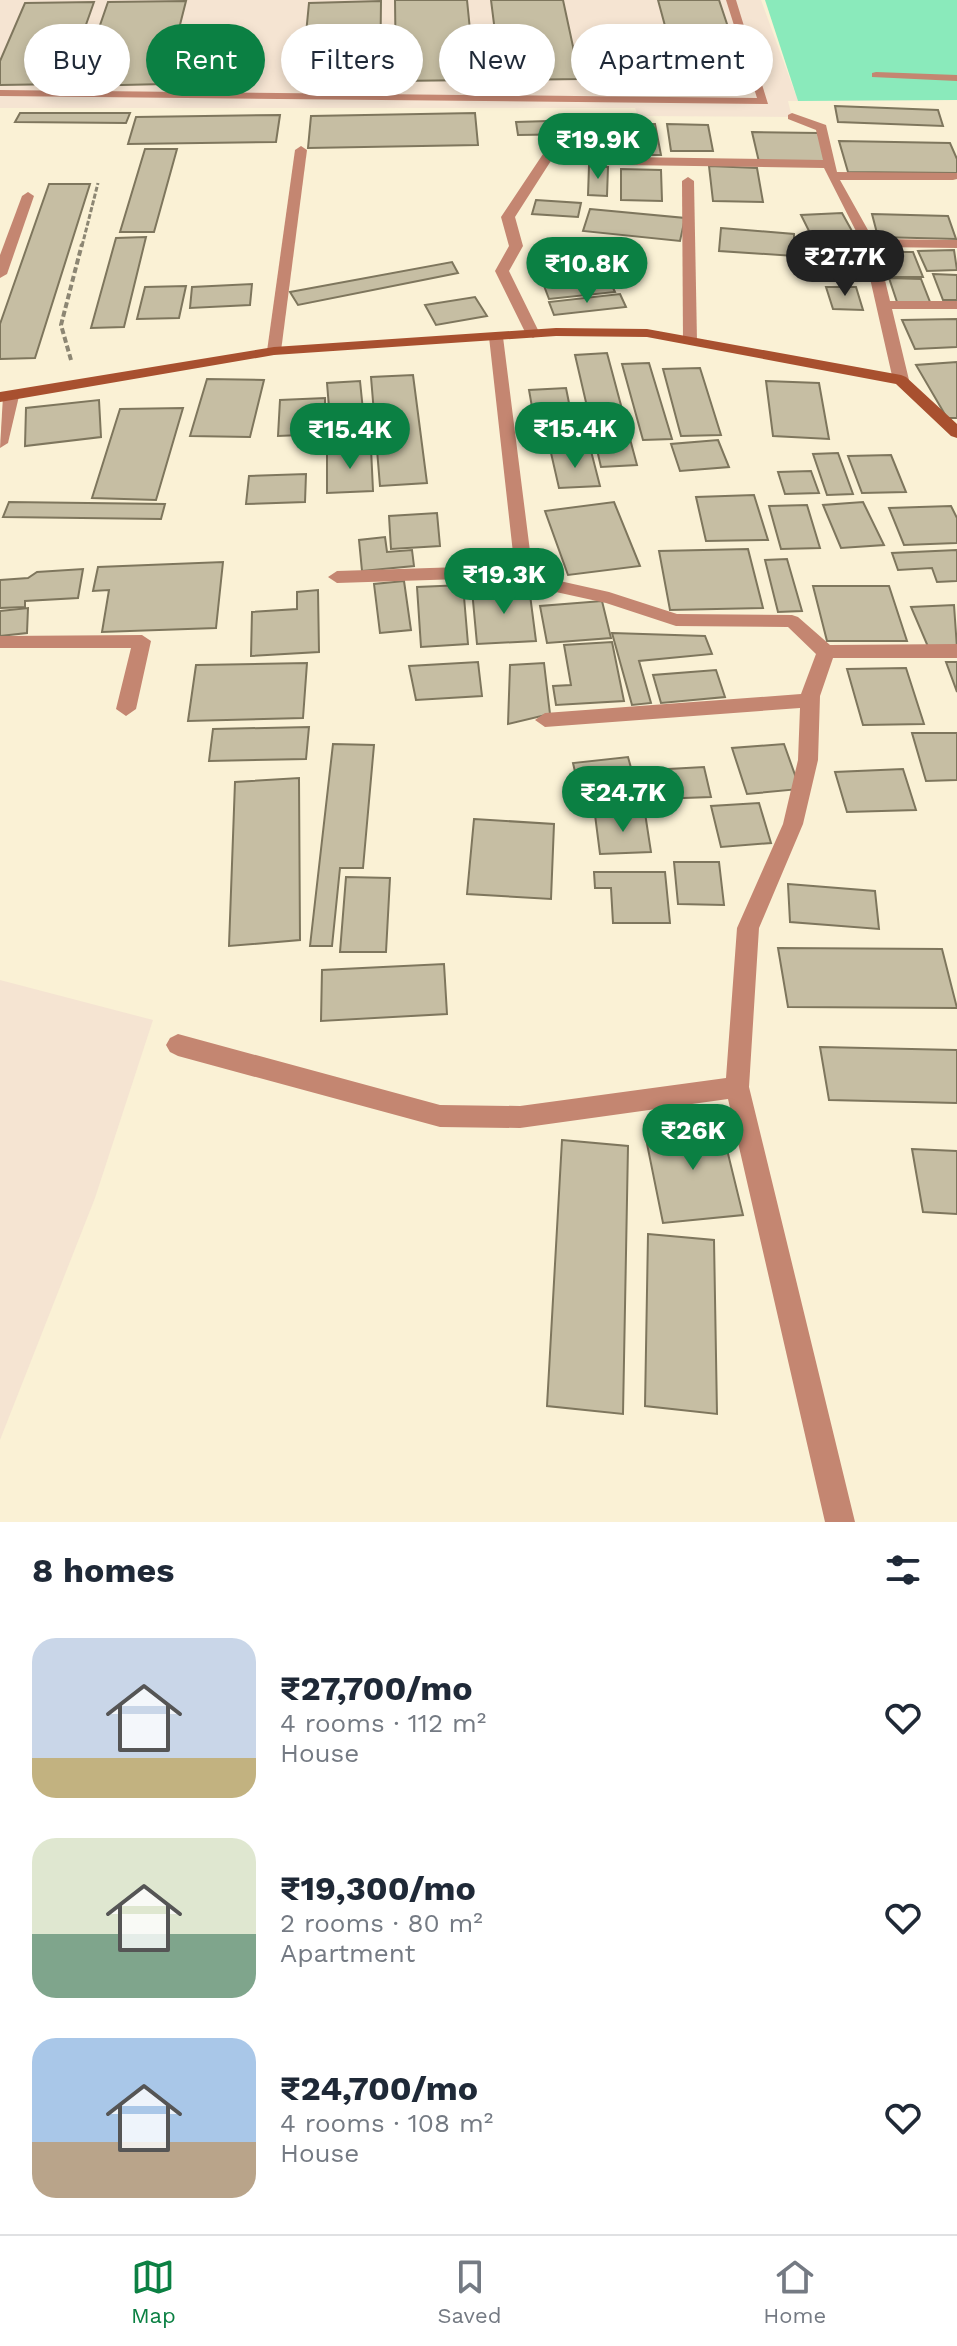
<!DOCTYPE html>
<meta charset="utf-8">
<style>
:root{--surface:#fff;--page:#f2f2f3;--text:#1f2937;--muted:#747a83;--line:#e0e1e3;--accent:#0b8043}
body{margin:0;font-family:"Work Sans",sans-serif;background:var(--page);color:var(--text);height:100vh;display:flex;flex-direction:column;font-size:30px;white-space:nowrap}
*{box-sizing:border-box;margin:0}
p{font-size:26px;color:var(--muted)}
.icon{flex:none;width:44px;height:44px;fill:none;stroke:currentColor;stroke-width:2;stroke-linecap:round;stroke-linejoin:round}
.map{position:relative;height:1522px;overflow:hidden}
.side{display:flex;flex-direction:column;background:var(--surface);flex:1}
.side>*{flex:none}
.banner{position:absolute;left:24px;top:24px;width:910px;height:72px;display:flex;gap:16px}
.price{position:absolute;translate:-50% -68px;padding:0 18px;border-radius:28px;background:var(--accent);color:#fff;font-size:26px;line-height:52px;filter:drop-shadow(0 2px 4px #0008)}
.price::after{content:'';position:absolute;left:50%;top:48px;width:24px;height:18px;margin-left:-12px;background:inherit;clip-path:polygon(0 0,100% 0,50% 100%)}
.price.active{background:#222;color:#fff}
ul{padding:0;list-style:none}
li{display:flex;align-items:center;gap:24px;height:200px;padding:0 32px}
li span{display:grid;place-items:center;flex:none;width:224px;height:160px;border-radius:24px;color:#555}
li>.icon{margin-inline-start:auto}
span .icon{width:96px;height:96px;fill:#fffc;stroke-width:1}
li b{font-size:34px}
h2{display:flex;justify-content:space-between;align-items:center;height:96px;padding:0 32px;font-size:34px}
.tag{padding:0 28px;border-radius:36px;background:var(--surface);box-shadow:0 4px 12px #0003;font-size:28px;line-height:72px}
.tag.active{background:var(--accent);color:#fff}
.tab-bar{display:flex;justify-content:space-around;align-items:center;height:112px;border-top:2px solid var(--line);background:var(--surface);font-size:22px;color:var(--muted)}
.tab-bar a{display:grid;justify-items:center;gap:4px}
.tab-bar .active{color:var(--accent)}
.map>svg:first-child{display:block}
</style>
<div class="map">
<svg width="957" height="1522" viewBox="0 0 957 1522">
<rect width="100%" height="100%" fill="#faf1d5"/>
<!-- commercial -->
<g fill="#f5e4d2">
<polygon points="0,0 761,0 798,101 788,101 792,117 638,116 635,108 0,108"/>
<polygon points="0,980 153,1020 95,1198 0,1440"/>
</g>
<!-- green -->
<polygon fill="#8aeabb" points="765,0 957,0 957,100 798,101"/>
<!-- building -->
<g fill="#c6bea3" stroke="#7e765d" stroke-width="2">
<polygon points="395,0 467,0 475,80 396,81"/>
<polygon points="491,0 563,0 580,79 501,80"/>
<polygon points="658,0 719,0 742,69 585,71 582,49 671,48"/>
<polygon points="186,1 165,84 79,86 108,2"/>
<polygon points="381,1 380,85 301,86 309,3"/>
<polygon points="94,2 65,84 0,85 0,61 25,3"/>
<polygon points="835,106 938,110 943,126 838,122"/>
<polygon points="20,113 130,113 126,123 15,122"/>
<polygon points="475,113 478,145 308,148 311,116"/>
<polygon points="280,115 276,142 128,144 136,117"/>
<polygon points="583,120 586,134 518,135 516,122"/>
<polygon points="626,124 655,124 661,155 631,155"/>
<polygon points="667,124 708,125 713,151 671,151"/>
<polygon points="752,132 818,133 828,163 759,162"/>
<polygon points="839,141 950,143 957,159 957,173 848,172"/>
<polygon points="145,149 177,149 154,232 120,232"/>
<polygon points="589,166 608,167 607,196 588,195"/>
<polygon points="709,166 757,168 763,202 713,201"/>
<polygon points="621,169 661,170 662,201 621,200"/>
<polygon points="49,184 90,184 35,358 0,359 0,324"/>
<polygon points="536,200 581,203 578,217 532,214"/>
<polygon points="590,209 685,218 680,241 583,231"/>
<polygon points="842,213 852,231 810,233 801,215"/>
<polygon points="872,214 948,216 956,239 878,237"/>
<polygon points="721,228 794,234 794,256 719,251"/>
<polygon points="146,237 124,327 91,328 116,238"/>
<polygon points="811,238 850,238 861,268 820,268"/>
<polygon points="954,250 957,270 927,271 918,251"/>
<polygon points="878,252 913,252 923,277 888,277"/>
<polygon points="600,261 615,292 549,299 537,267"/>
<polygon points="452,262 458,273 298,305 290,292"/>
<polygon points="933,274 957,275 957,300 943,300"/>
<polygon points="889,278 921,279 930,302 897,302"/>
<polygon points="252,284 250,305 190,308 192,287"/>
<polygon points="186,286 179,318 137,319 145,287"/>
<polygon points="826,287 856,287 863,310 833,309"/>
<polygon points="620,294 626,307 554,315 549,302"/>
<polygon points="475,297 487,316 436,325 425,305"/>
<polygon points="957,319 957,347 915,349 902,320"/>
<polygon points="607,353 637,465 601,467 575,355"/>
<polygon points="957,362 957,418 947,418 916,365"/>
<polygon points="649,363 672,439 643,440 622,364"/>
<polygon points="700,368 721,435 681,436 663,369"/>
<polygon points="413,375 427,483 380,486 371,377"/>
<polygon points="207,379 264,380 250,437 190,436"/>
<polygon points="360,381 365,430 331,432 327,383"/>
<polygon points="766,381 819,383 829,439 773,436"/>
<polygon points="566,388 574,428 536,430 529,390"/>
<polygon points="325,398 325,434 278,436 280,400"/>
<polygon points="99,400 101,437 25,446 26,408"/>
<polygon points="183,408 156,500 92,498 120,409"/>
<polygon points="718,440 729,467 680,471 671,444"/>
<polygon points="371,448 373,491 327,493 327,450"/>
<polygon points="591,451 600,486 559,488 551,453"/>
<polygon points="838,453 853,494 827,495 813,454"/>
<polygon points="891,455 906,492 862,493 848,456"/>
<polygon points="811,471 819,493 785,494 778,472"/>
<polygon points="306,474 305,502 246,504 249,476"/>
<polygon points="754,495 768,540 706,541 696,497"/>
<polygon points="9,502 165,504 161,519 3,517"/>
<polygon points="614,502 640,566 568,575 545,511"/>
<polygon points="863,502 884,545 841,548 823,505"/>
<polygon points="807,505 820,548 781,549 769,506"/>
<polygon points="951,506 957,518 957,543 904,545 889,508"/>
<polygon points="437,513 440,546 391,549 389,516"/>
<polygon points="385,537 387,552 412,550 414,566 362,571 359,540"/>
<polygon points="748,549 763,608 670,610 659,551"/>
<polygon points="957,550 957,581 937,582 932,568 898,570 892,553"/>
<polygon points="787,559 802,611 778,612 765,560"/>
<polygon points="223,562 216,628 102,632 109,590 93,591 98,567"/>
<polygon points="83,569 78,598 25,601 25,607 0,608 0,580 28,578 37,572"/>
<polygon points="404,581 411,630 380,633 374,584"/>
<polygon points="463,585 468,644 421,647 417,587"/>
<polygon points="813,586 889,586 907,641 827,641"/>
<polygon points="529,587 536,641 477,644 472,590"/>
<polygon points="318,590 319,652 251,656 252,612 297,609 297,592"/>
<polygon points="602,601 611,638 547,643 540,606"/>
<polygon points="954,605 957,648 929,649 911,607"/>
<polygon points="28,608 27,633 0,636 0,611"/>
<polygon points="612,633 705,636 712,654 639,661 651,703 632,705"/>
<polygon points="612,642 624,701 556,705 553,686 571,685 564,645"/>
<polygon points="478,662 482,696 416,700 409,666"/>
<polygon points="946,662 957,662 957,692"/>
<polygon points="307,663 303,718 188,721 196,665"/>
<polygon points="544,663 550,714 508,724 510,665"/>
<polygon points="906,668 924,724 863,725 847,669"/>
<polygon points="716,670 725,697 661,703 653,675"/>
<polygon points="309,727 306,759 209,761 213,729"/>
<polygon points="912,733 957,733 957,780 926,781"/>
<polygon points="333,744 374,745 363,868 340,868 332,946 310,946"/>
<polygon points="784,744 800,789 747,794 732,748"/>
<polygon points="628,757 640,800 583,806 573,763"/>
<polygon points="704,767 711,797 656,799 650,770"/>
<polygon points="903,769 916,810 847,812 835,772"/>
<polygon points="299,778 300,940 229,946 235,782"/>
<polygon points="759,803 771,843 721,847 711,806"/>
<polygon points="645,813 651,852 600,854 595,815"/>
<polygon points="474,819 554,824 551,899 467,894"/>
<polygon points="674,862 719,862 724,905 678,904"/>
<polygon points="594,872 665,872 670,923 613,923 611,888 595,888"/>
<polygon points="346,877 390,878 386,952 340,952"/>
<polygon points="788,884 875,891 879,929 790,922"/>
<polygon points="778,948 942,949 957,1008 788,1007"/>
<polygon points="444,964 447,1014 321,1021 322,970"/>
<polygon points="820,1047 957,1050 957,1103 829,1100"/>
<polygon points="720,1121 743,1215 663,1223 644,1129"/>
<polygon points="562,1140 628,1146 623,1414 547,1406"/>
<polygon points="912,1149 957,1151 957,1214 923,1212"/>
<polygon points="648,1234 714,1240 717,1414 645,1406"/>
</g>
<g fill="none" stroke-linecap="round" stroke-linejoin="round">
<!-- path-far1 -->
<polyline stroke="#8c8673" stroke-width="3" stroke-dasharray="5 2" stroke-linecap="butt" points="82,246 98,183"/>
<!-- path -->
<polyline stroke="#8c8673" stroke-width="4" stroke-dasharray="6 3" stroke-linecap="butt" points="71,360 61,325 82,244"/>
<!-- lane -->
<g fill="#c48671" fill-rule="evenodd">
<polygon points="726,0 736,0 768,104 0,96 0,90 757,98"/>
<polygon points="28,192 34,196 7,274 0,278 0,255 22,196"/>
</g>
<!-- street -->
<g fill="#c48671" fill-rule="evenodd">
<polygon points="876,72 957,75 957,81 872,77 872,73"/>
<polygon points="792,113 826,125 837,172 957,173 957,179 953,180 840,180 873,239 957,240 957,248 877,247 890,301 957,301 957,309 892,309 909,380 906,383 901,385 893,380 862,243 824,168 625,165 619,161 625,157 823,160 816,130 788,119 788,115"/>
<polygon points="557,138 563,142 515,217 523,246 509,271 540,334 533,338 526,334 495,271 509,246 501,217 553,139"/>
<polygon points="301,146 307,150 281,351 274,355 267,351 295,150"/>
<polygon points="688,177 694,181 697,341 690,345 683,341 682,181"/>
<polygon points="496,333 503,337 533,575 609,592 677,614 792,615 798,617 830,645 957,644 957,658 833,658 820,696 818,760 803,824 759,928 749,1087 855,1522 825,1522 728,1099 520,1128 440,1127 178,1056 170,1052 166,1045 170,1038 178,1034 440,1105 520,1106 726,1078 737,928 783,824 798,760 800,708 545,727 535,720 545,713 801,694 816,654 788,627 676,626 606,603 492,578 337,583 328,577 337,571 492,566 515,571 489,337"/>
<polygon points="11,391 19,396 8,443 0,448 3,396"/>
<polygon points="142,635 151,641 136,709 126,716 116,709 131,648 0,648 0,636"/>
</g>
<!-- secondary -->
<polygon fill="#a8502f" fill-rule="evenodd" points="556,328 647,329 901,375 906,377 957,424 957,438 951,436 896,384 647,337 556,336 274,355 0,402 0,392 274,347"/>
</g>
</svg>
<b class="price" style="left:598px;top:181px">₹19.9K</b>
<b class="price active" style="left:845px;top:298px">₹27.7K</b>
<b class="price" style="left:587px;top:305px">₹10.8K</b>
<b class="price" style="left:575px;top:470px">₹15.4K</b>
<b class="price" style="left:350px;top:471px">₹15.4K</b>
<b class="price" style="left:504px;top:616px">₹19.3K</b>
<b class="price" style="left:623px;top:834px">₹24.7K</b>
<b class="price" style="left:693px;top:1172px">₹26K</b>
<div class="banner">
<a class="tag">Buy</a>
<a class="tag active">Rent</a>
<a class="tag">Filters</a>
<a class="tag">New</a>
<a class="tag">Apartment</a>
</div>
</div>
<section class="side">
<h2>8 homes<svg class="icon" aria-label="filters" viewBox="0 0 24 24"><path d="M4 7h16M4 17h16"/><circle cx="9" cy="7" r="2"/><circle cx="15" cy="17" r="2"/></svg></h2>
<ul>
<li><span style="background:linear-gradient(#c9d6e8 75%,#c2b280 0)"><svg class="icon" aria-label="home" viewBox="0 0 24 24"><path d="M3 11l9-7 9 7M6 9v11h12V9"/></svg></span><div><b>₹27,700/mo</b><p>4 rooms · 112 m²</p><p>House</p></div><svg class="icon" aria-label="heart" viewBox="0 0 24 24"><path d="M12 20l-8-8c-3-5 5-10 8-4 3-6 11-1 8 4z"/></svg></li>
<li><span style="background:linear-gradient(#dfe7d0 60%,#7fa58c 0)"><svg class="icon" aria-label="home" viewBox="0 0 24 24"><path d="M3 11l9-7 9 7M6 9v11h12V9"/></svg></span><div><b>₹19,300/mo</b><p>2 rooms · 80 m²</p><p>Apartment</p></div><svg class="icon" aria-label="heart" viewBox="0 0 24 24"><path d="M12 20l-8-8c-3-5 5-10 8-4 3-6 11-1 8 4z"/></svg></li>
<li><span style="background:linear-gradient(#a9c7e8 65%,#b9a48a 0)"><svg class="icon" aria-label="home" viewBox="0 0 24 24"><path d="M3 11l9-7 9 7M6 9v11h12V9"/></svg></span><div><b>₹24,700/mo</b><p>4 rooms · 108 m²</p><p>House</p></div><svg class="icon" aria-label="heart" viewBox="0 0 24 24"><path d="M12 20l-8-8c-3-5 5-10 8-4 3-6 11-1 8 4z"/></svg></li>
</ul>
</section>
<nav class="tab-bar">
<a class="active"><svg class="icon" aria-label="map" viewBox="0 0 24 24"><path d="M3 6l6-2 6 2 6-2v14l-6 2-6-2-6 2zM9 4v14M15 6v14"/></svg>Map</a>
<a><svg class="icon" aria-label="saved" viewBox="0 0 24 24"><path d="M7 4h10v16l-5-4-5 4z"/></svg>Saved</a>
<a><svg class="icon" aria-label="home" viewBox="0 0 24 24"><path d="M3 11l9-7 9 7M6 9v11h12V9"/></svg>Home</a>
</nav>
